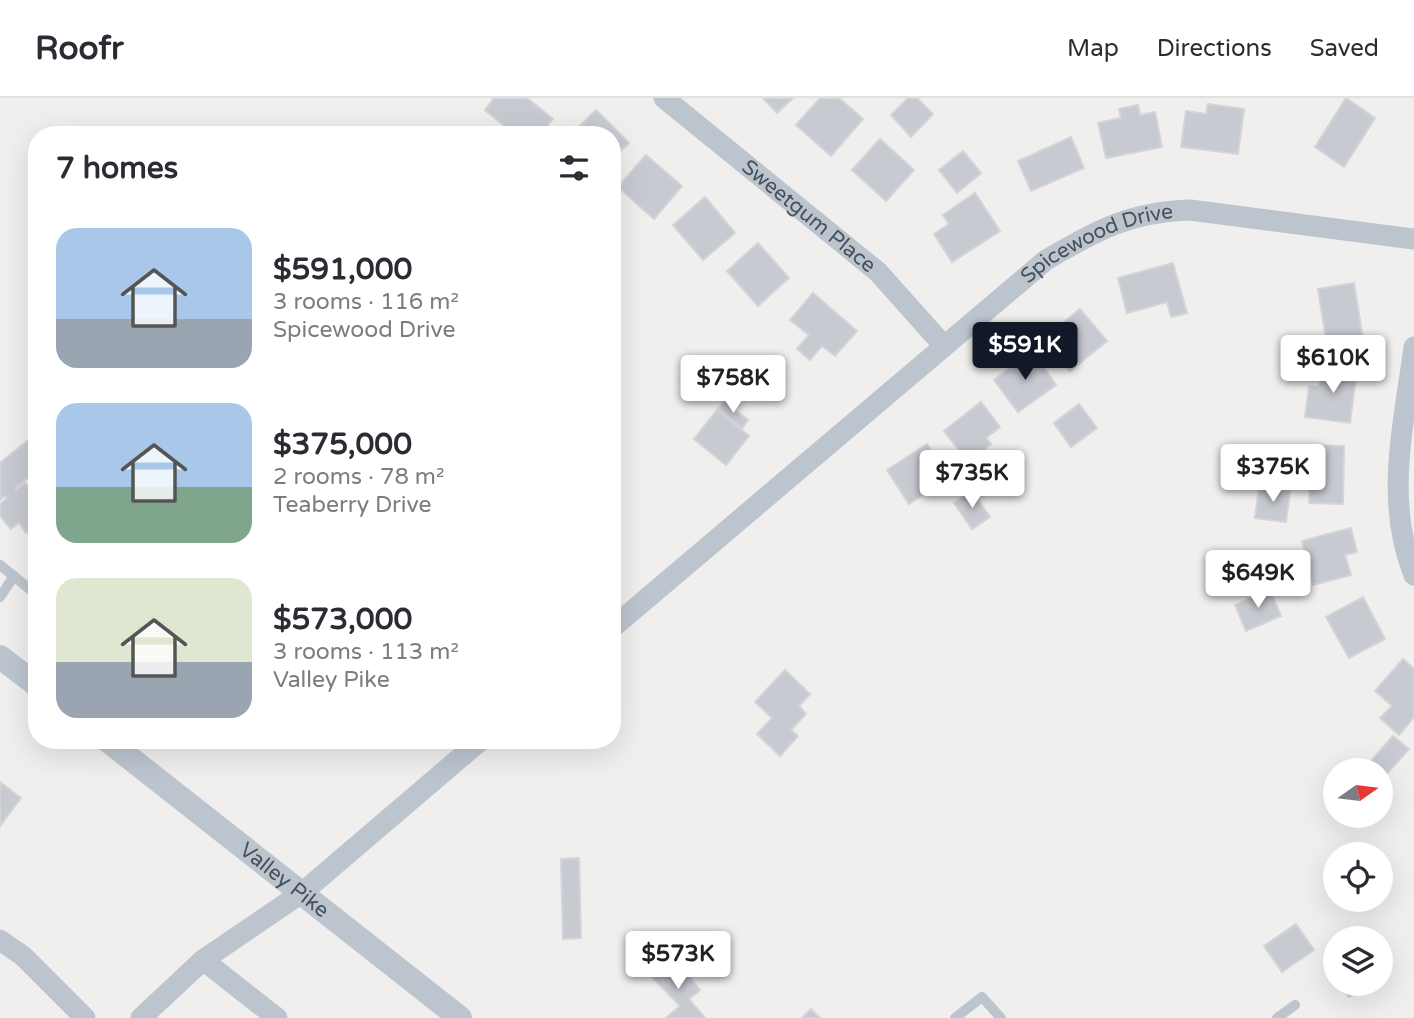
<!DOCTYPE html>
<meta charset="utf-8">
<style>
:root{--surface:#fff;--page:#f2f2f3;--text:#2b2b33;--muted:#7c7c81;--line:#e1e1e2;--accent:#111827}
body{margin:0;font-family:"Varela Round",sans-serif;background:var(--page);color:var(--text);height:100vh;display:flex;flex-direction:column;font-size:26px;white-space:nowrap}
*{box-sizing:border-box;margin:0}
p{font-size:23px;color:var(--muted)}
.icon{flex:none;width:38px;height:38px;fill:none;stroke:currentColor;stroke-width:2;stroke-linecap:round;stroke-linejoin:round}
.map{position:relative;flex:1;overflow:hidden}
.panel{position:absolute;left:28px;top:28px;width:593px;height:623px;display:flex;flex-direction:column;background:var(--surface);border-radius:28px;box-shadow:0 7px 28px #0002}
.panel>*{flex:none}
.needle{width:46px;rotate:76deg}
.buttons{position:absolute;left:1323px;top:660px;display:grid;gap:14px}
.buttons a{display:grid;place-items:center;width:70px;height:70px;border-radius:50%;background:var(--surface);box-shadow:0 7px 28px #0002;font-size:35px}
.price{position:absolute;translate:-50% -60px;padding:0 16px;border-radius:7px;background:#fff;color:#222;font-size:23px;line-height:46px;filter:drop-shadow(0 2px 4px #0008)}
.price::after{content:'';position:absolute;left:50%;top:42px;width:21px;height:16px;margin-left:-10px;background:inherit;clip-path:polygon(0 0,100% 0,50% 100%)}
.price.current{background:var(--accent);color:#fff}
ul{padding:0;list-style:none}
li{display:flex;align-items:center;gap:21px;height:175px;padding:0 28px}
li span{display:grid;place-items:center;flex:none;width:196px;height:140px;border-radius:21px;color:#555}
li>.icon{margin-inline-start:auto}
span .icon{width:84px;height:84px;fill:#fffc;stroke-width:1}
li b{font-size:30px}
h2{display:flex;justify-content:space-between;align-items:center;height:84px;padding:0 28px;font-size:30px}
header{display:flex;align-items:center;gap:42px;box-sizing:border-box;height:98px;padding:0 35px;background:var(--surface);border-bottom:2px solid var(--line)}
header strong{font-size:33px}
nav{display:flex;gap:38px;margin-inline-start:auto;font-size:24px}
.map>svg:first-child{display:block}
</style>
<header>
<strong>Roofr</strong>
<nav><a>Map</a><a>Directions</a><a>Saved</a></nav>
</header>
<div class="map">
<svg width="1414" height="920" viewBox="0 0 1414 920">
<rect width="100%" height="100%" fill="#f1eeee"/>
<!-- building -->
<g fill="#c8cad1" stroke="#d2d4da" stroke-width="2">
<polygon points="494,0 527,0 553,21 540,37 515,37 485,12"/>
<polygon points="763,0 793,0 777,15"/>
<polygon points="820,0 839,0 863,21 831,58 796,27"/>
<polygon points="908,0 917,0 933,16 911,39 891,17"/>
<polygon points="1346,0 1375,20 1344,69 1315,49"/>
<polygon points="1208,6 1244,11 1238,56 1181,49 1186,13 1206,16"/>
<polygon points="1138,7 1140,17 1155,14 1162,49 1106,60 1098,25 1121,20 1119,11"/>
<polygon points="596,12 629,45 612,61 612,37 571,37"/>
<polygon points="1071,39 1084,70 1031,93 1018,63"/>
<polygon points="880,41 914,72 886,103 852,72"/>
<polygon points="963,53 981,75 957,95 939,72"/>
<polygon points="646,57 682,88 654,121 618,89"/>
<polygon points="975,95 1000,133 952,164 934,136 949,126 943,117"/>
<polygon points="705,99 735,135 703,162 673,127"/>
<polygon points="758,145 789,180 758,208 727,173"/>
<polygon points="1173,165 1187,215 1171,219 1167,204 1127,215 1118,180"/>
<polygon points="1354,185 1363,241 1327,247 1318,191"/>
<polygon points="813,195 857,233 835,258 822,248 810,262 797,251 809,237 790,222"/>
<polygon points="1080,211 1107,243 1070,273 1044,241"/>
<polygon points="1032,253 1056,287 1018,314 994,282"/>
<polygon points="1322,266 1357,271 1350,325 1305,319 1309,288 1319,289"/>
<polygon points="724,304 748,322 742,330 718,311"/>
<polygon points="981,304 1000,329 986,340 991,346 968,364 944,333"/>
<polygon points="1079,306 1097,330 1071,349 1054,325"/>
<polygon points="717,312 749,338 726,367 694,341"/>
<polygon points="37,335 37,373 15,390 16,392 25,385 37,399 37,426 26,435 19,425 11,431 0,418 0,406 7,400 4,398 0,402 0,365"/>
<polygon points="927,346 949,380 909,406 887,372"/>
<polygon points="1311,347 1344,348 1343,406 1309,405"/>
<polygon points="1259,389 1290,393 1286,424 1255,420"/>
<polygon points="972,393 990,419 972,431 954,405"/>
<polygon points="1351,430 1357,454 1345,457 1351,477 1313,487 1302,443"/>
<polygon points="1270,492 1281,518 1246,533 1235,507"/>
<polygon points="1363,499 1385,541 1349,560 1326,519"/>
<polygon points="1403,561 1414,571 1414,619 1399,637 1380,620 1392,608 1375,593"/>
<polygon points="785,572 810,596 799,608 806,616 791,632 798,638 780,658 757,636 772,620 755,604"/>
<polygon points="1393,638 1409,651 1384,679 1381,672 1369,665"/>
<polygon points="0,684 21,700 0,728"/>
<polygon points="579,760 581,840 563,841 561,761"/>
<polygon points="1296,826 1314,852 1282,874 1264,848"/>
<polygon points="669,862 685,881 689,878 700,892 689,901 705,920 666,920 680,908 650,877"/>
<polygon points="1340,886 1371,886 1349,899"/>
<polygon points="811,911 820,920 802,920"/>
</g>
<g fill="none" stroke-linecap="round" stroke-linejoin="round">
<!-- service -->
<g stroke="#bcc5ce" stroke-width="10">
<polyline points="0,467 37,497"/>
<polyline points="0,499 14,478"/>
<polyline points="955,920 982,899 1001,920"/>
<polyline points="1277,920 1295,907"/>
</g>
<!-- minor -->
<g stroke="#bcc5ce" stroke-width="21">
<path id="s1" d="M664,0L878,174L944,248"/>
<path d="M1414,249C1404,326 1384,403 1414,477"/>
<path id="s2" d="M612,530L1046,162C1097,132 1130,114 1190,112L1414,141"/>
<polyline points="0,842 23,858 85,920"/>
<polyline points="203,862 277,920"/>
<polyline points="141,920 203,862 303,794 481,642"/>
</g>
<!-- tertiary -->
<g stroke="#bcc5ce" stroke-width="24">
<polyline points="0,559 37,587"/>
<path id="s3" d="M107,642L460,920"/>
</g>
</g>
<g text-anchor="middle" stroke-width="6" stroke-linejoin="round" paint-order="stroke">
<!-- street labels -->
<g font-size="21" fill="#46515c" stroke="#fff">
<text dy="7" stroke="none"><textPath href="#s1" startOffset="187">Sweetgum Place</textPath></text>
<text dy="7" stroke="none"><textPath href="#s2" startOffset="623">Spicewood Drive</textPath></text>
<text dy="7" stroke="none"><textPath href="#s3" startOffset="226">Valley Pike</textPath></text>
</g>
</g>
</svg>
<div class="buttons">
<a><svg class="needle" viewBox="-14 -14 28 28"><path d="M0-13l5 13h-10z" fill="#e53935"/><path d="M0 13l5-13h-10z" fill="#7c7c81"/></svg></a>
<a><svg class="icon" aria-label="locate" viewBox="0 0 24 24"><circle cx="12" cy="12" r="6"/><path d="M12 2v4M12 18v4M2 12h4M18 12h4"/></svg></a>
<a><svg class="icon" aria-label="layers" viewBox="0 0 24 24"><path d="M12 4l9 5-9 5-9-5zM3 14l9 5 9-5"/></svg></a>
</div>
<b class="price current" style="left:1025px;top:284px">$591K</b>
<b class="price" style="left:1333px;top:297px">$610K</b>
<b class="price" style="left:733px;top:317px">$758K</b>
<b class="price" style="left:1273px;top:406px">$375K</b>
<b class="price" style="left:972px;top:412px">$735K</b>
<b class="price" style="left:1258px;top:512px">$649K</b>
<b class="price" style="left:678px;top:893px">$573K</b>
<section class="panel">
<h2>7 homes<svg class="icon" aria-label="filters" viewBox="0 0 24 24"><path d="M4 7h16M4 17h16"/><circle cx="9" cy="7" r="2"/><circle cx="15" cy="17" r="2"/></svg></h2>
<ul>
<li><span style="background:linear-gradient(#a9c7e8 65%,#9aa5b1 0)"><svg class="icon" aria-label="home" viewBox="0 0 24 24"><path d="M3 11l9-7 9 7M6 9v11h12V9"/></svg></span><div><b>$591,000</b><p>3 rooms · 116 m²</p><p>Spicewood Drive</p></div></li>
<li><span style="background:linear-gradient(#a9c7e8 60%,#7fa58c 0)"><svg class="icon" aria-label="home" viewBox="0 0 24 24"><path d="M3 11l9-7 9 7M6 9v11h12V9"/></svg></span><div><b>$375,000</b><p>2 rooms · 78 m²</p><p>Teaberry Drive</p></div></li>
<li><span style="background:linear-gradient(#dfe7d0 60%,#9aa5b1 0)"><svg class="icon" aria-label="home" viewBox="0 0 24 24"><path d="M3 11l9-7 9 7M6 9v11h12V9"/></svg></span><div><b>$573,000</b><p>3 rooms · 113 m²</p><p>Valley Pike</p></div></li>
</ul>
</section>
</div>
